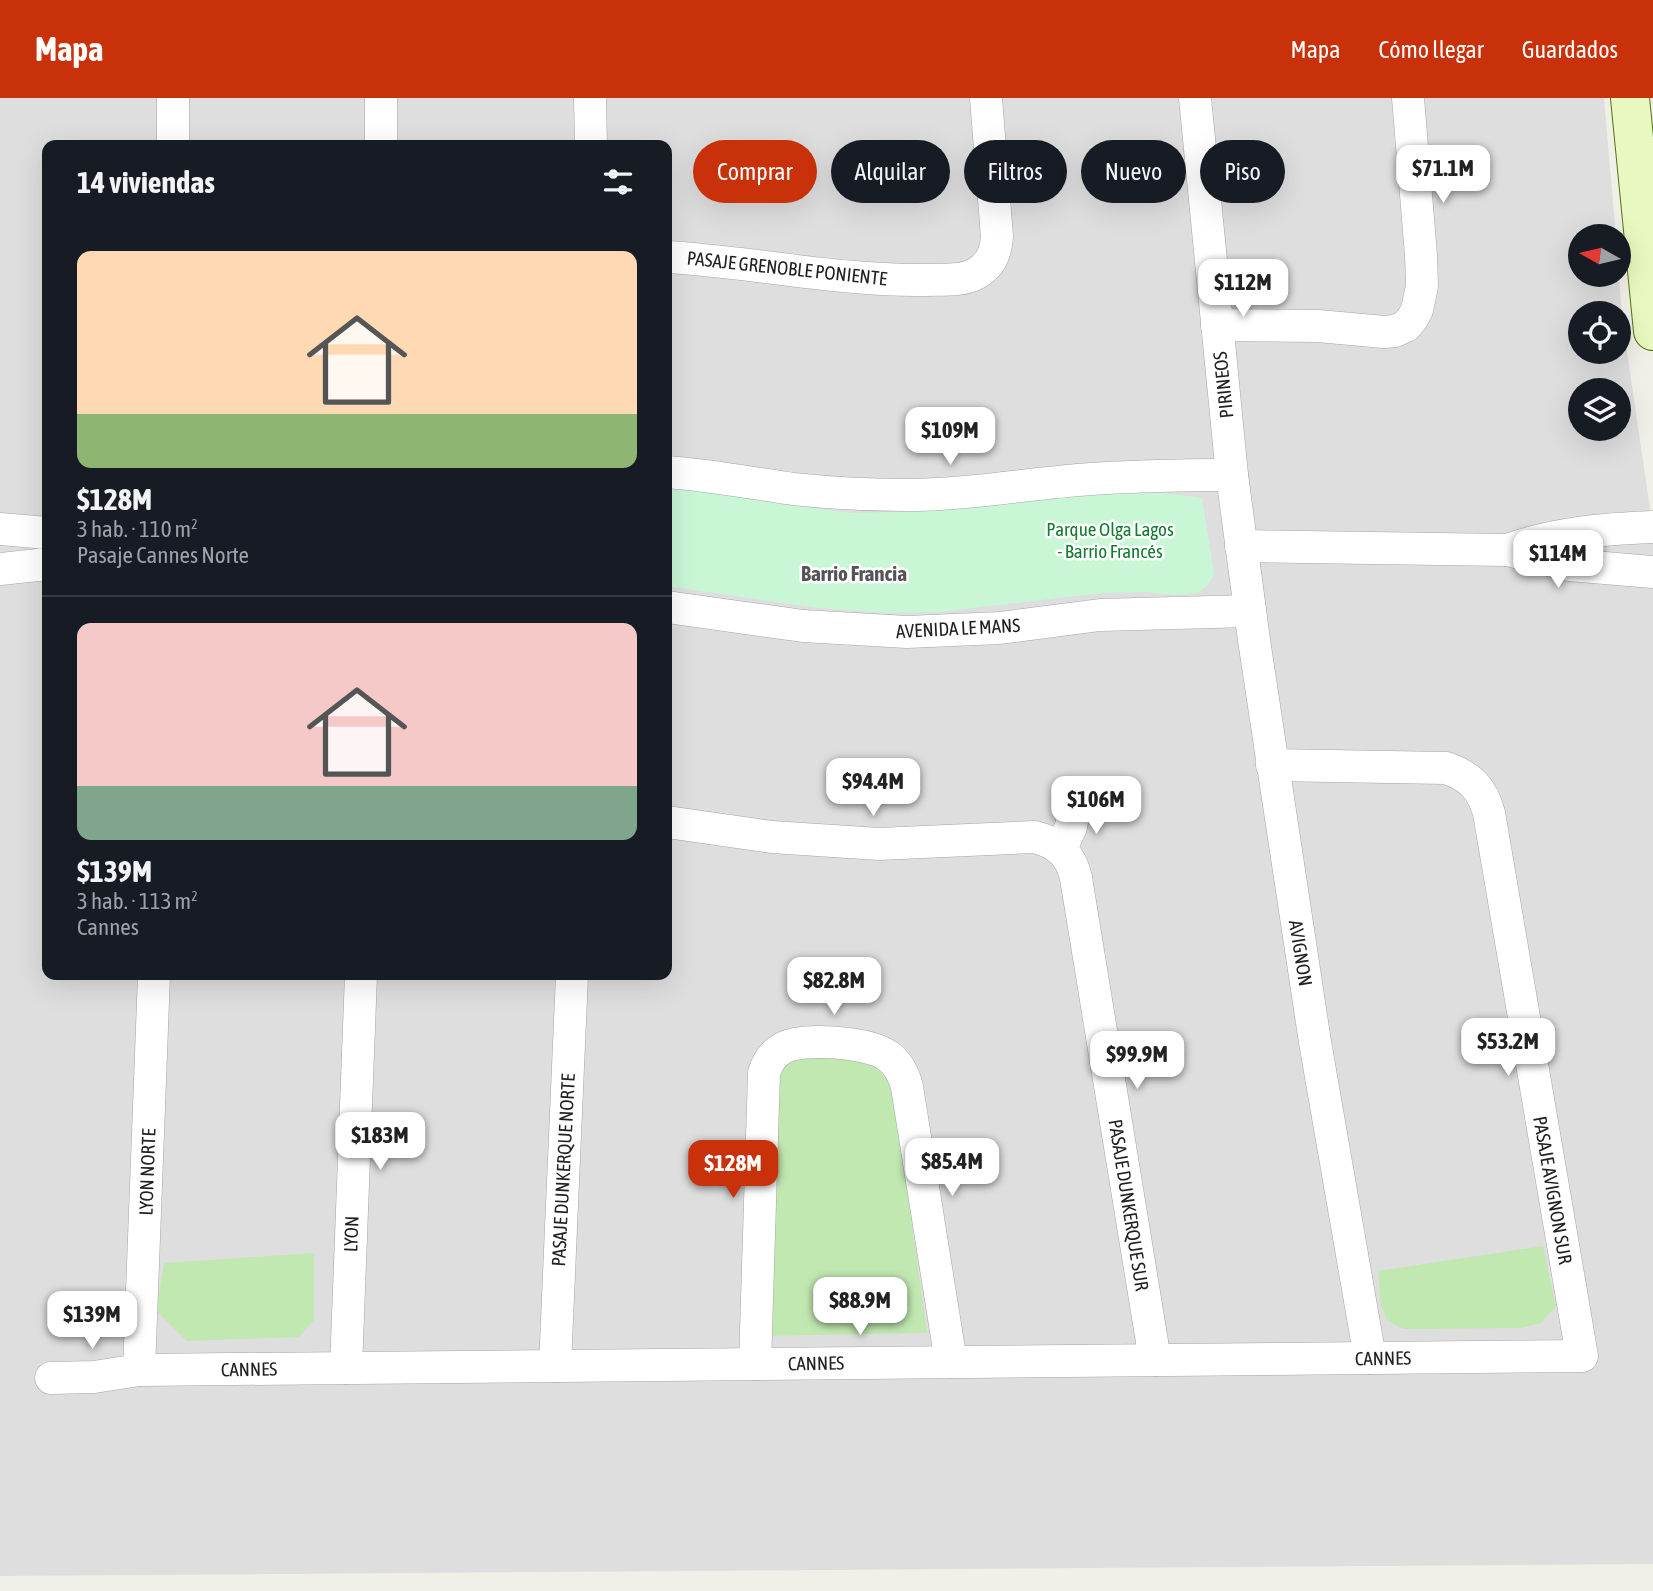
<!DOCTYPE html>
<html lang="es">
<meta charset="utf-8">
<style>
:root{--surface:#171b24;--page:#242831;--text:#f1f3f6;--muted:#9ea1a6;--line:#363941;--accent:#c8310a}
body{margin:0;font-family:"Asap Condensed",sans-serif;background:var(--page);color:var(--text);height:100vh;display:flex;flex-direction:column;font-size:26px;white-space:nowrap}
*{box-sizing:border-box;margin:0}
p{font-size:23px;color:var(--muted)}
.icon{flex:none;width:38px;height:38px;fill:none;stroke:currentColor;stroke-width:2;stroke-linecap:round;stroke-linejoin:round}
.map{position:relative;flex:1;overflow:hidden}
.details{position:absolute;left:42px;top:42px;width:630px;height:840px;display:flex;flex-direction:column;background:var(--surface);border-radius:14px;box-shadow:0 7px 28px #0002}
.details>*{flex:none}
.banner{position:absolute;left:693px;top:42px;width:665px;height:63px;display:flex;gap:14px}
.needle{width:46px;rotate:278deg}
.controls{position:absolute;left:1568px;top:126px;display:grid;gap:14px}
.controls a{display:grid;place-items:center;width:63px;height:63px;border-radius:50%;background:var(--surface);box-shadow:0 7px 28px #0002;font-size:35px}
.price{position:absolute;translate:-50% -60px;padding:0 16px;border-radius:14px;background:#fff;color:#222;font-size:23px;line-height:46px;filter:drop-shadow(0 2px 4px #0008)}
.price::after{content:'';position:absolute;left:50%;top:42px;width:21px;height:16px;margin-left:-10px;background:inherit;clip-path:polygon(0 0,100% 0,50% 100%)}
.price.current{background:var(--accent);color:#fff}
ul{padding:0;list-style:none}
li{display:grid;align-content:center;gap:14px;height:371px;padding:0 35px}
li+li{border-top:2px solid var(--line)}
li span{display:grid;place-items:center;height:217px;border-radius:14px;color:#555}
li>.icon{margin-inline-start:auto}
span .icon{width:126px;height:126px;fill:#fffc;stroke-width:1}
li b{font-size:30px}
h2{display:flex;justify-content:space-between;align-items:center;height:84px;padding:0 35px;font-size:30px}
.chip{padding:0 24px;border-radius:32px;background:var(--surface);box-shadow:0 7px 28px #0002;font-size:24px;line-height:63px}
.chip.current{background:var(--accent);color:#fff}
header{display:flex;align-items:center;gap:42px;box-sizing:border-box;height:98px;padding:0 35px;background:var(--accent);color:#fff}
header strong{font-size:33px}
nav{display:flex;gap:38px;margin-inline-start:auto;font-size:24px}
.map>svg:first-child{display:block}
</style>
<header>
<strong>Mapa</strong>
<nav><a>Mapa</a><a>Cómo llegar</a><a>Guardados</a></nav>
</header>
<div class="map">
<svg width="1653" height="1493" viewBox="0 0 1653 1493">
<rect width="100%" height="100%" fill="#f1f0e8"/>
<!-- residential -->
<path fill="#dfdede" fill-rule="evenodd" d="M0,0H1604L1616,138H1580V177L1619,176L1622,219L1653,431V1466L0,1478ZM47,47H667V877H47ZM1580,215H1619V254H1580ZM1580,292H1619V331H1580Z"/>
<!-- grass -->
<g fill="#c1e8b1">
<polygon points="844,956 880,965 892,983 927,1235 765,1238 769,1000 781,966 803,957"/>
<polygon points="1543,1148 1556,1208 1541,1225 1521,1230 1403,1231 1387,1222 1381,1207 1378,1173"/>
<polygon points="314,1155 314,1222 299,1239 187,1243 156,1213 164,1165"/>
</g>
<!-- park -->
<polygon fill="#c9f7d6" points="667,385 798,408 851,415 926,413 998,406 1053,396 1155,394 1202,400 1214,477 1206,489 1197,495 1178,497 1146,494 1101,495 938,514 889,515 819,510 667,488"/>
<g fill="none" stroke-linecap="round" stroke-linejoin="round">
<!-- street casing -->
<g stroke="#a5a5a5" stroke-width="33">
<g id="street">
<polyline points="173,0 173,47"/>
<polyline points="381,0 381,47"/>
<polyline points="590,0 591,47"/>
<polyline points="1195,0 1232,377 1254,542 1315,944 1370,1260"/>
<path d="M667,159C753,164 837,183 924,182C941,181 962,184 977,175C991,167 996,154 997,139L986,0"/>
<polyline points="1217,227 1318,228 1384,234 1395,233 1406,228 1412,221 1417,212 1422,188 1421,157 1408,0"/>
<path d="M667,374C709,377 751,385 793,391C830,395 867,397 904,397C963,397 1020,387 1078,382C1130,378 1181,377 1232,377"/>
<polyline points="0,431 47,435"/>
<polyline points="1241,448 1507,452 1569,467 1653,474"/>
<path d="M1507,452C1557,435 1601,431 1653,429"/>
<polyline points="0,471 47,466"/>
<polyline points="667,509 803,528 907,534 1000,530 1100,517 1250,513"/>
<path d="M667,724L772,739L879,746L1035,739C1058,745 1071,757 1076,780L1155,1262"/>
<polyline points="1061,750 1071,729 1075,707"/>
<path d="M755,1266L764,975C767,965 772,956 783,950C803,939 869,944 888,958C899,966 904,977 907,989L951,1264"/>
<polyline points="555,1268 572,877"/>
<polyline points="346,1270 361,877"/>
<polyline points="139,1272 154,877"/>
<path d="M51,1280L94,1279L139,1272L1582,1258L1489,715C1482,690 1470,678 1446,670L1272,667"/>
</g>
</g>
<!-- secondary casing -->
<g stroke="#54750b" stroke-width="40">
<polyline id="secondary" points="1630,0 1653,233"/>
</g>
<!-- street -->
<use href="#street" stroke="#fff" stroke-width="32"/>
<!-- secondary -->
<use href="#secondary" stroke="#e9f7c0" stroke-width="38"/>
</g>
<g text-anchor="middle" stroke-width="5" stroke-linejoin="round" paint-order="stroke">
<!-- street labels -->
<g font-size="19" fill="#212121" stroke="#fff">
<text transform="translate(787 170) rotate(6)" y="7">PASAJE GRENOBLE PONIENTE</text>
<text transform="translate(1223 287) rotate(-96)" y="7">PIRINEOS</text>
<text transform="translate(958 530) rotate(-3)" y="7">AVENIDA LE MANS</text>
<text transform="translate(1301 855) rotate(81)" y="7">AVIGNON</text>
<text transform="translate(563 1072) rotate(-87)" y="7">PASAJE DUNKERQUE NORTE</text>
<text transform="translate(147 1074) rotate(-88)" y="7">LYON NORTE</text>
<text transform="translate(1553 1092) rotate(80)" y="7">PASAJE AVIGNON SUR</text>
<text transform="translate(1129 1107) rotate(81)" y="7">PASAJE DUNKERQUE SUR</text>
<text transform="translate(351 1136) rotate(-88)" y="7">LYON</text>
<text transform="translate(1383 1260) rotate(-1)" y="7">CANNES</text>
<text transform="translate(816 1265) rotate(-1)" y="7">CANNES</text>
<text transform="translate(249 1271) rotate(-1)" y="7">CANNES</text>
</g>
<!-- park labels -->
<g font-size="19" fill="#127c30" stroke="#fff">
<text x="1110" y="438">Parque Olga Lagos<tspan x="1110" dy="22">- Barrio Francés</tspan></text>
</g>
<!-- neighbourhood labels -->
<g font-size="21" font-weight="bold" fill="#545454" stroke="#fff">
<text x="854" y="483">Barrio Francia</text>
</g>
</g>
</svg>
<div class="controls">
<a><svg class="needle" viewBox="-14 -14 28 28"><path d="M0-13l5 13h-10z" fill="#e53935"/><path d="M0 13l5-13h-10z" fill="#9ea1a6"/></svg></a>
<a><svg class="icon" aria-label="locate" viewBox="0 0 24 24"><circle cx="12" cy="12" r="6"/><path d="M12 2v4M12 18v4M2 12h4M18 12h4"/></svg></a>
<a><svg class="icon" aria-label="layers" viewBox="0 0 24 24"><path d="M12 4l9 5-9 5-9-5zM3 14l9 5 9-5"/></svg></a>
</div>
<b class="price" style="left:1443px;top:107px">$71.1M</b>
<b class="price" style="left:1243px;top:221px">$112M</b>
<b class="price" style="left:950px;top:369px">$109M</b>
<b class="price" style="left:1558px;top:492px">$114M</b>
<b class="price" style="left:873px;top:720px">$94.4M</b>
<b class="price" style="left:1096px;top:738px">$106M</b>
<b class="price" style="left:834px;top:919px">$82.8M</b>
<b class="price" style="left:1508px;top:980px">$53.2M</b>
<b class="price" style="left:1137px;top:993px">$99.9M</b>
<b class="price" style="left:380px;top:1074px">$183M</b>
<b class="price" style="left:952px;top:1100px">$85.4M</b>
<b class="price current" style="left:733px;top:1102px">$128M</b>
<b class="price" style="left:860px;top:1239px">$88.9M</b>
<b class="price" style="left:92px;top:1253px">$139M</b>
<div class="banner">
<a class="chip current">Comprar</a>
<a class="chip">Alquilar</a>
<a class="chip">Filtros</a>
<a class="chip">Nuevo</a>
<a class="chip">Piso</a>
</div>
<section class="details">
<h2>14 viviendas<svg class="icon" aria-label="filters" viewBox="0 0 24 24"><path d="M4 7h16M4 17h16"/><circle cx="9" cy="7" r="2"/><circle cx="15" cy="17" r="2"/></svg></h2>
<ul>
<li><span style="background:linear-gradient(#ffd9b3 75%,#8fb573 0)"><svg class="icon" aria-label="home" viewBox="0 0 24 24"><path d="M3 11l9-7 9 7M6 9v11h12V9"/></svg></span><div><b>$128M</b><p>3 hab. · 110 m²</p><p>Pasaje Cannes Norte</p></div></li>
<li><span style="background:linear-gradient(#f6c9c9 75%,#7fa58c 0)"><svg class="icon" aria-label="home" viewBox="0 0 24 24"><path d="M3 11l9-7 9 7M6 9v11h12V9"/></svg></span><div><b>$139M</b><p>3 hab. · 113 m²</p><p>Cannes</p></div></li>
</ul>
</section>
</div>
